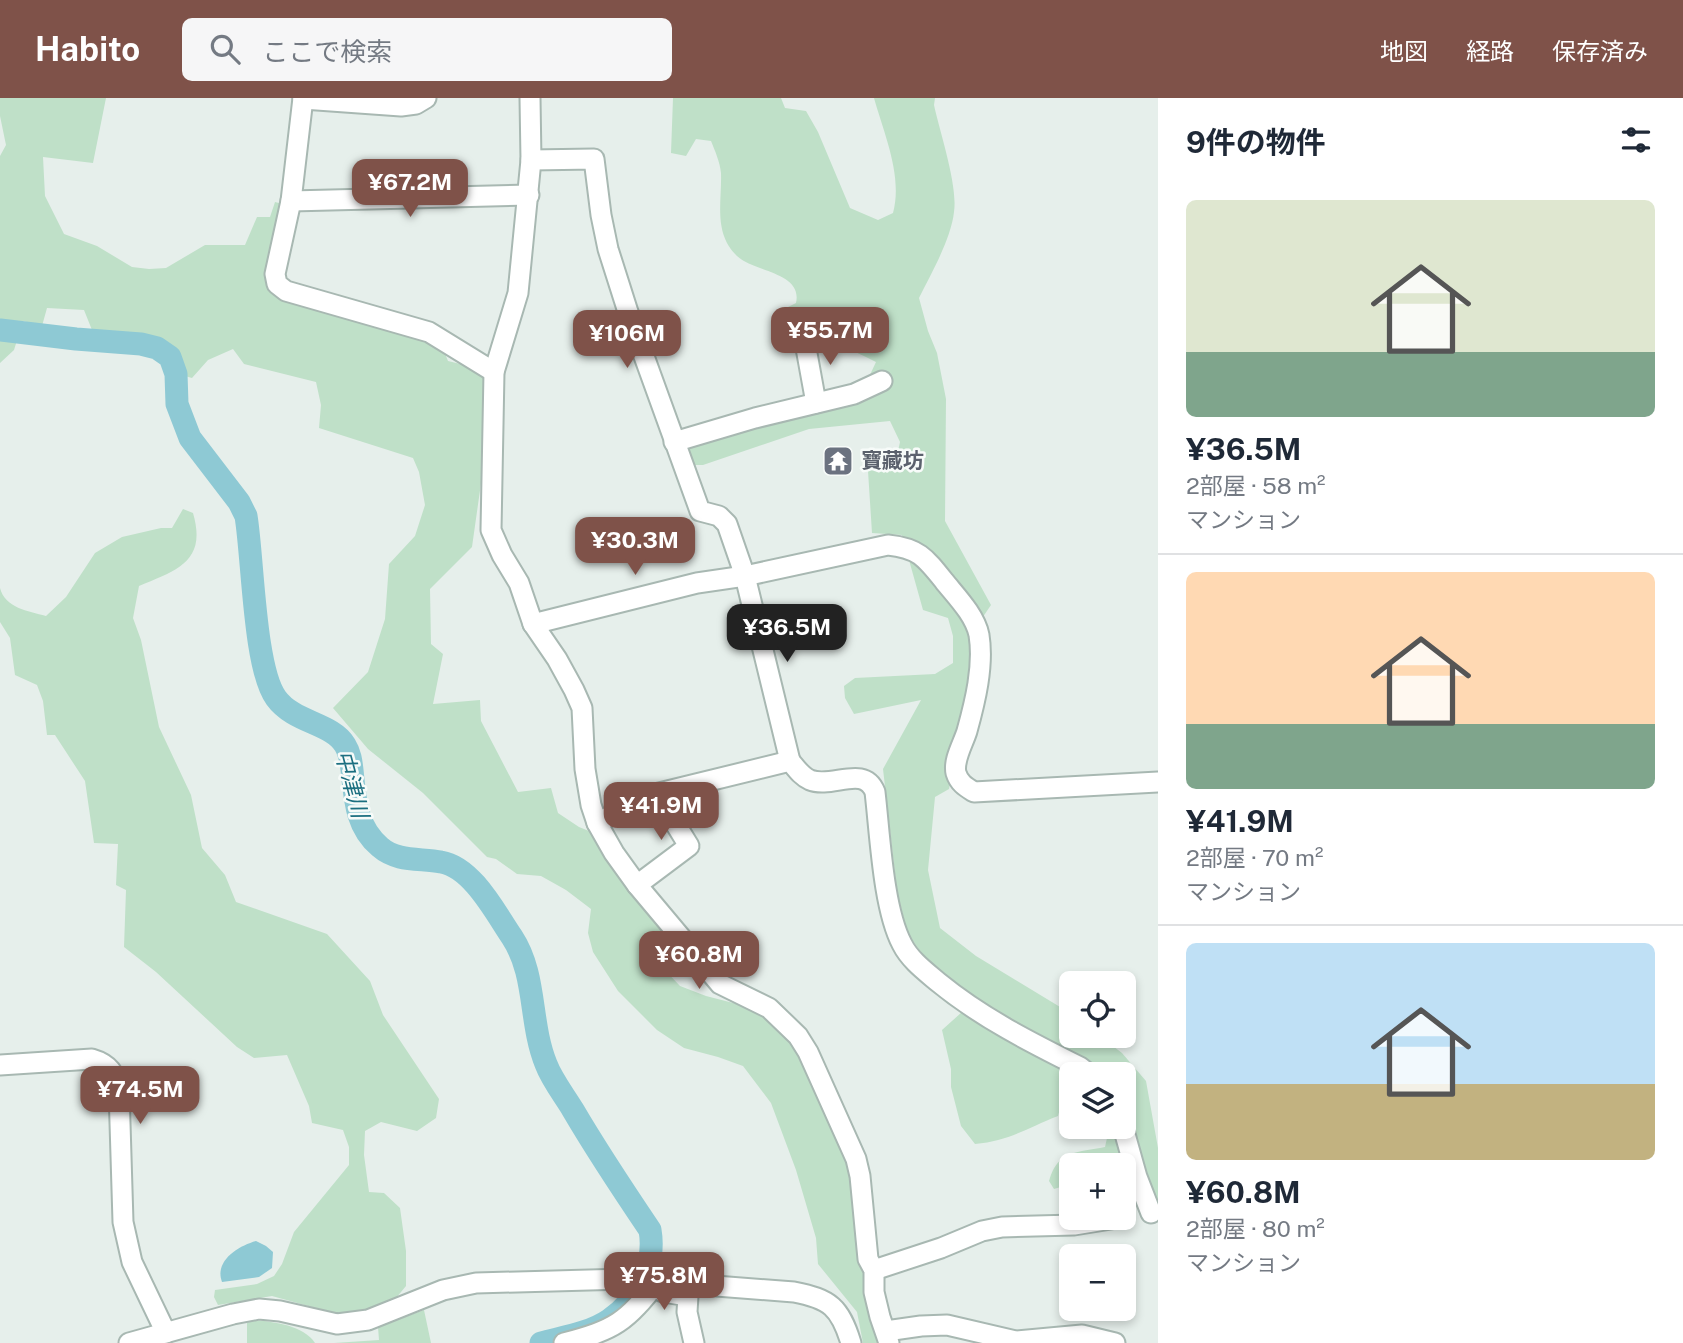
<!DOCTYPE html>
<html lang="ja">
<meta charset="utf-8">
<style>
:root{--surface:#fff;--page:#f6f6f7;--text:#1f2937;--muted:#747a83;--line:#e0e1e3;--accent:#7f5249}
body{margin:0;font-family:"Public Sans","Noto Sans JP",sans-serif;background:var(--page);color:var(--text);height:100vh;display:flex;flex-direction:column;font-size:26px;white-space:nowrap}
*{box-sizing:border-box;margin:0}
p{font-size:23px;color:var(--muted)}
.icon{flex:none;width:38px;height:38px;fill:none;stroke:currentColor;stroke-width:2;stroke-linecap:round;stroke-linejoin:round}
.map{position:relative;flex:1;overflow:hidden}
.side{display:flex;flex-direction:column;background:var(--surface);width:525px}
.side>*{flex:none}
.controls{position:absolute;left:1059px;top:873px;display:grid;gap:14px}
.controls a{display:grid;place-items:center;width:77px;height:77px;border-radius:10px;background:var(--surface);box-shadow:0 4px 10px #0003;font-size:35px}
.price{position:absolute;translate:-50% -60px;padding:0 16px;border-radius:14px;background:var(--accent);color:#fff;font-size:23px;line-height:46px;filter:drop-shadow(0 2px 4px #0008)}
.price::after{content:'';position:absolute;left:50%;top:42px;width:21px;height:16px;margin-left:-10px;background:inherit;clip-path:polygon(0 0,100% 0,50% 100%)}
.price.on{background:#222;color:#fff}
ul{padding:0;list-style:none}
li{display:grid;align-content:center;gap:14px;height:371px;padding:0 28px}
li+li{border-top:2px solid var(--line)}
li span{display:grid;place-items:center;height:217px;border-radius:10px;color:#555}
li>.icon{margin-inline-start:auto}
span .icon{width:126px;height:126px;fill:#fffc;stroke-width:1}
li b{font-size:30px}
h2{display:flex;justify-content:space-between;align-items:center;height:84px;padding:0 28px;font-size:30px}
header{display:flex;align-items:center;gap:42px;box-sizing:border-box;height:98px;padding:0 35px;background:var(--accent);color:#fff}
header strong{font-size:33px}
nav{display:flex;gap:38px;margin-inline-start:auto;font-size:24px}
.search{width:490px;height:63px;background:var(--page);display:flex;align-items:center;gap:18px;box-sizing:border-box;padding:0 24px;border-radius:10px;color:var(--muted);font-size:26px}
main{display:flex;flex:1;min-height:0}
.map>svg:first-child{display:block}
</style>
<header>
<strong>Habito</strong>
<div class="search"><svg class="icon" aria-label="search" viewBox="0 0 24 24"><circle cx="10" cy="10" r="6"/><path d="M15 15l6 6"/></svg>ここで検索</div>
<nav><a>地図</a><a>経路</a><a>保存済み</a></nav>
</header>
<main>
<div class="map">
<svg width="1158" height="1245" viewBox="0 0 1158 1245">
<rect width="100%" height="100%" fill="#e6efeb"/>
<!-- green -->
<g fill="#bfe0c8">
<polygon points="0,0 106,0 93,65 43,59 45,98 64,136 97,148 132,169 149,171 166,170 205,147 245,147 257,119 270,119 275,104 283,106 272,188 429,240 442,248 448,263 477,270 488,288 485,357 472,449 430,491 431,546 443,556 433,606 480,602 481,623 518,694 551,690 558,715 579,729 594,735 649,818 679,856 663,870 680,888 706,898 745,908 774,923 797,949 852,1070 862,1160 868,1199 881,1245 863,1245 857,1214 818,1166 816,1140 796,1072 771,1005 743,968 718,959 684,950 657,932 618,893 593,854 588,835 591,811 566,792 541,778 517,776 496,761 487,759 423,695 368,651 333,610 368,574 385,521 389,466 415,438 425,407 419,374 413,360 319,330 321,307 316,284 244,266 233,251 208,262 192,280 185,278 175,260 160,244 94,237 84,212 47,210 42,228 23,223 14,252 0,265 0,58 6,47 0,18"/>
<path d="M673,0H781L785,10L806,13L818,34L850,110L878,122L893,115C903,78 884,36 874,0H935L934,7C940,35 958,87 954,114C951,141 931,176 919,200L928,233L937,255L946,301L945,423L991,507L972,535L975,575L959,637L949,691L935,699L928,772L940,830L976,858L1070,915L1071,938H1100L1122,955L1146,983L1158,1050V1109C1138,1068 1124,1023 1124,976H1102L1095,968L972,902L928,865L907,834L897,793L883,671L921,602L854,616L845,600L844,588L855,580L935,576L953,565V538L948,520L923,512L902,437L872,435L868,373L877,365L896,362L900,344L890,323L809,331L703,367H693L687,348L868,281L876,264C849,250 838,250 827,219C807,210 804,219 786,217L784,211L796,205C803,174 753,174 737,158C713,135 722,104 721,75C720,64 715,53 711,43L696,41L686,58L671,55Z"/>
<path d="M183,411L193,415C207,463 178,472 139,488L133,520L141,542L159,629L191,697L202,750L225,777L236,804L327,836L370,883L383,917L439,1001L436,1020L417,1033L381,1024L365,1033L364,1057L369,1094L384,1095L400,1110L406,1153V1188L396,1200L366,1214L341,1217L272,1198L218,1207L214,1199L215,1192L257,1186L274,1178L282,1166L294,1134L349,1067V1049L343,1032L312,1025L309,1008L287,957L254,960L237,949L156,874L124,849L126,792L116,787L118,746L94,745L85,683L55,637H47L43,603L37,587L15,577L10,540L0,524V490C5,510 28,513 46,518L66,499L95,455L122,439L161,430H172Z"/>
<path d="M962,914L997,937L1048,959L1079,976H1071V1007H1061L1058,1018C1027,1030 1009,1043 975,1046L961,1028L951,989V971L942,932Z"/>
<path d="M1104,1029H1116L1131,1083L1124,1084V1068H1071V1086L1054,1091L1049,1083C1058,1051 1078,1055 1105,1049L1107,1040Z"/>
<polygon points="424,1212 431,1245 334,1245 379,1242 378,1229"/>
<path d="M253,1222C274,1224 303,1227 315,1245H247V1225Z"/>
</g>
<!-- water -->
<path fill="#8ec9d4" d="M256,1143L266,1148L273,1154L272,1170L259,1179L222,1184C214,1163 238,1148 256,1143Z"/>
<g fill="none" stroke-linecap="round" stroke-linejoin="round">
<!-- river -->
<path stroke="#8ec9d4" stroke-width="23" d="M0,232L76,241L141,246L157,250L170,259L176,276L177,306L190,340L239,404L246,418C253,460 254,570 276,600C294,625 332,625 345,647C350,655 351,663 352,672C355,701 356,729 380,749C397,764 420,760 441,764C472,769 495,814 512,839C537,877 529,924 546,966C552,982 564,997 573,1012C597,1053 623,1092 650,1132C656,1166 638,1203 609,1222C590,1235 563,1239 541,1245"/>
<!-- minor casing -->
<g stroke="#a8b8b2" stroke-width="23">
<g id="minor">
<polyline points="303,0 291,103 275,176 277,186 286,193 429,234 494,274"/>
<polyline points="530,0 531,62 518,195 494,274 491,432 502,457 519,485 533,526 557,561 574,592 582,610 585,671 591,707 597,725 614,755 637,787 720,886 769,910 798,938 808,954 856,1061 860,1078 868,1161 874,1172 874,1194 880,1219 889,1245"/>
<polyline points="303,1 401,8 416,6 426,0"/>
<polyline points="531,62 594,61 601,117 608,151 628,214 700,413 719,418 727,426 745,478 790,663"/>
<polyline points="291,103 529,97"/>
<polyline points="804,239 816,305"/>
<polyline points="674,344 755,320 854,296 882,283"/>
<path d="M533,526L697,485L745,478L888,447C918,450 925,459 944,483C956,498 975,517 979,537C984,568 975,604 967,633C963,646 953,662 956,675C959,685 966,689 974,694L1158,684"/>
<path d="M597,725L647,698L790,663C796,670 801,678 810,682C832,691 864,666 875,694C880,736 883,810 902,846C910,862 925,873 938,884C982,920 1030,944 1080,969L1089,976"/>
<polyline points="637,787 689,748 657,696"/>
<path d="M0,967L92,961C109,966 115,975 119,992L123,1124L132,1164L166,1235"/>
<polyline points="1123,1029 1137,1079 1151,1115"/>
<polyline points="874,1172 941,1150 982,1133 1002,1129 1074,1127 1117,1120"/>
<polyline points="662,1190 663,1194 688,1198 687,1214 694,1245"/>
<polyline points="886,1233 921,1228 947,1227 1016,1243 1082,1237 1115,1245"/>
<path d="M129,1245L233,1216L259,1211L280,1213L337,1226L368,1222L443,1192L476,1185L626,1181L794,1194C830,1201 840,1209 851,1245"/>
<path d="M564,1245C616,1231 625,1225 659,1182"/>
</g>
</g>
<!-- minor -->
<use href="#minor" stroke="#fff" stroke-width="19"/>
</g>
<!-- icons -->
<defs>
<g id="temple-square" transform="scale(1.575)"><rect x="-9" y="-9" width="18" height="18" rx="4" fill="#6b7280" stroke="#f7fbf9"/><path d="M0-6L5-2H3V0L6.5 2.5H4V6H1.5V3h-3V6H-4V2.5H-6.5L-3 0V-2H-5Z" fill="#fff"/></g>
</defs>
<g fill-rule="evenodd">
<use href="#temple-square" x="838" y="363"/>
</g>
<g text-anchor="middle" stroke-width="5" stroke-linejoin="round" paint-order="stroke">
<!-- worship labels -->
<g font-size="21" font-weight="bold" fill="#5b616d" stroke="#f7fbf9" text-anchor="start">
<text x="861" y="370">寶藏坊</text>
</g>
<!-- water labels -->
<g font-size="23" font-style="italic" fill="#1c6f80" stroke="#f7fbf9">
<text transform="translate(352 686) rotate(75)" y="8">中津川</text>
</g>
</g>
</svg>
<div class="controls">
<a><svg class="icon" aria-label="locate" viewBox="0 0 24 24"><circle cx="12" cy="12" r="6"/><path d="M12 2v4M12 18v4M2 12h4M18 12h4"/></svg></a>
<a><svg class="icon" aria-label="layers" viewBox="0 0 24 24"><path d="M12 4l9 5-9 5-9-5zM3 14l9 5 9-5"/></svg></a>
<a>+</a>
<a>−</a>
</div>
<b class="price" style="left:410px;top:121px">¥67.2M</b>
<b class="price" style="left:830px;top:269px">¥55.7M</b>
<b class="price" style="left:627px;top:272px">¥106M</b>
<b class="price" style="left:635px;top:479px">¥30.3M</b>
<b class="price on" style="left:787px;top:566px">¥36.5M</b>
<b class="price" style="left:661px;top:744px">¥41.9M</b>
<b class="price" style="left:699px;top:893px">¥60.8M</b>
<b class="price" style="left:140px;top:1028px">¥74.5M</b>
<b class="price" style="left:664px;top:1214px">¥75.8M</b>
</div>
<section class="side">
<h2>9件の物件<svg class="icon" aria-label="filters" viewBox="0 0 24 24"><path d="M4 7h16M4 17h16"/><circle cx="9" cy="7" r="2"/><circle cx="15" cy="17" r="2"/></svg></h2>
<ul>
<li><span style="background:linear-gradient(#dfe7d0 70%,#7fa58c 0)"><svg class="icon" aria-label="home" viewBox="0 0 24 24"><path d="M3 11l9-7 9 7M6 9v11h12V9"/></svg></span><div><b>¥36.5M</b><p>2部屋 · 58 m²</p><p>マンション</p></div></li>
<li><span style="background:linear-gradient(#ffd9b3 70%,#7fa58c 0)"><svg class="icon" aria-label="home" viewBox="0 0 24 24"><path d="M3 11l9-7 9 7M6 9v11h12V9"/></svg></span><div><b>¥41.9M</b><p>2部屋 · 70 m²</p><p>マンション</p></div></li>
<li><span style="background:linear-gradient(#bfe0f5 65%,#c2b280 0)"><svg class="icon" aria-label="home" viewBox="0 0 24 24"><path d="M3 11l9-7 9 7M6 9v11h12V9"/></svg></span><div><b>¥60.8M</b><p>2部屋 · 80 m²</p><p>マンション</p></div></li>
</ul>
</section>
</main>
